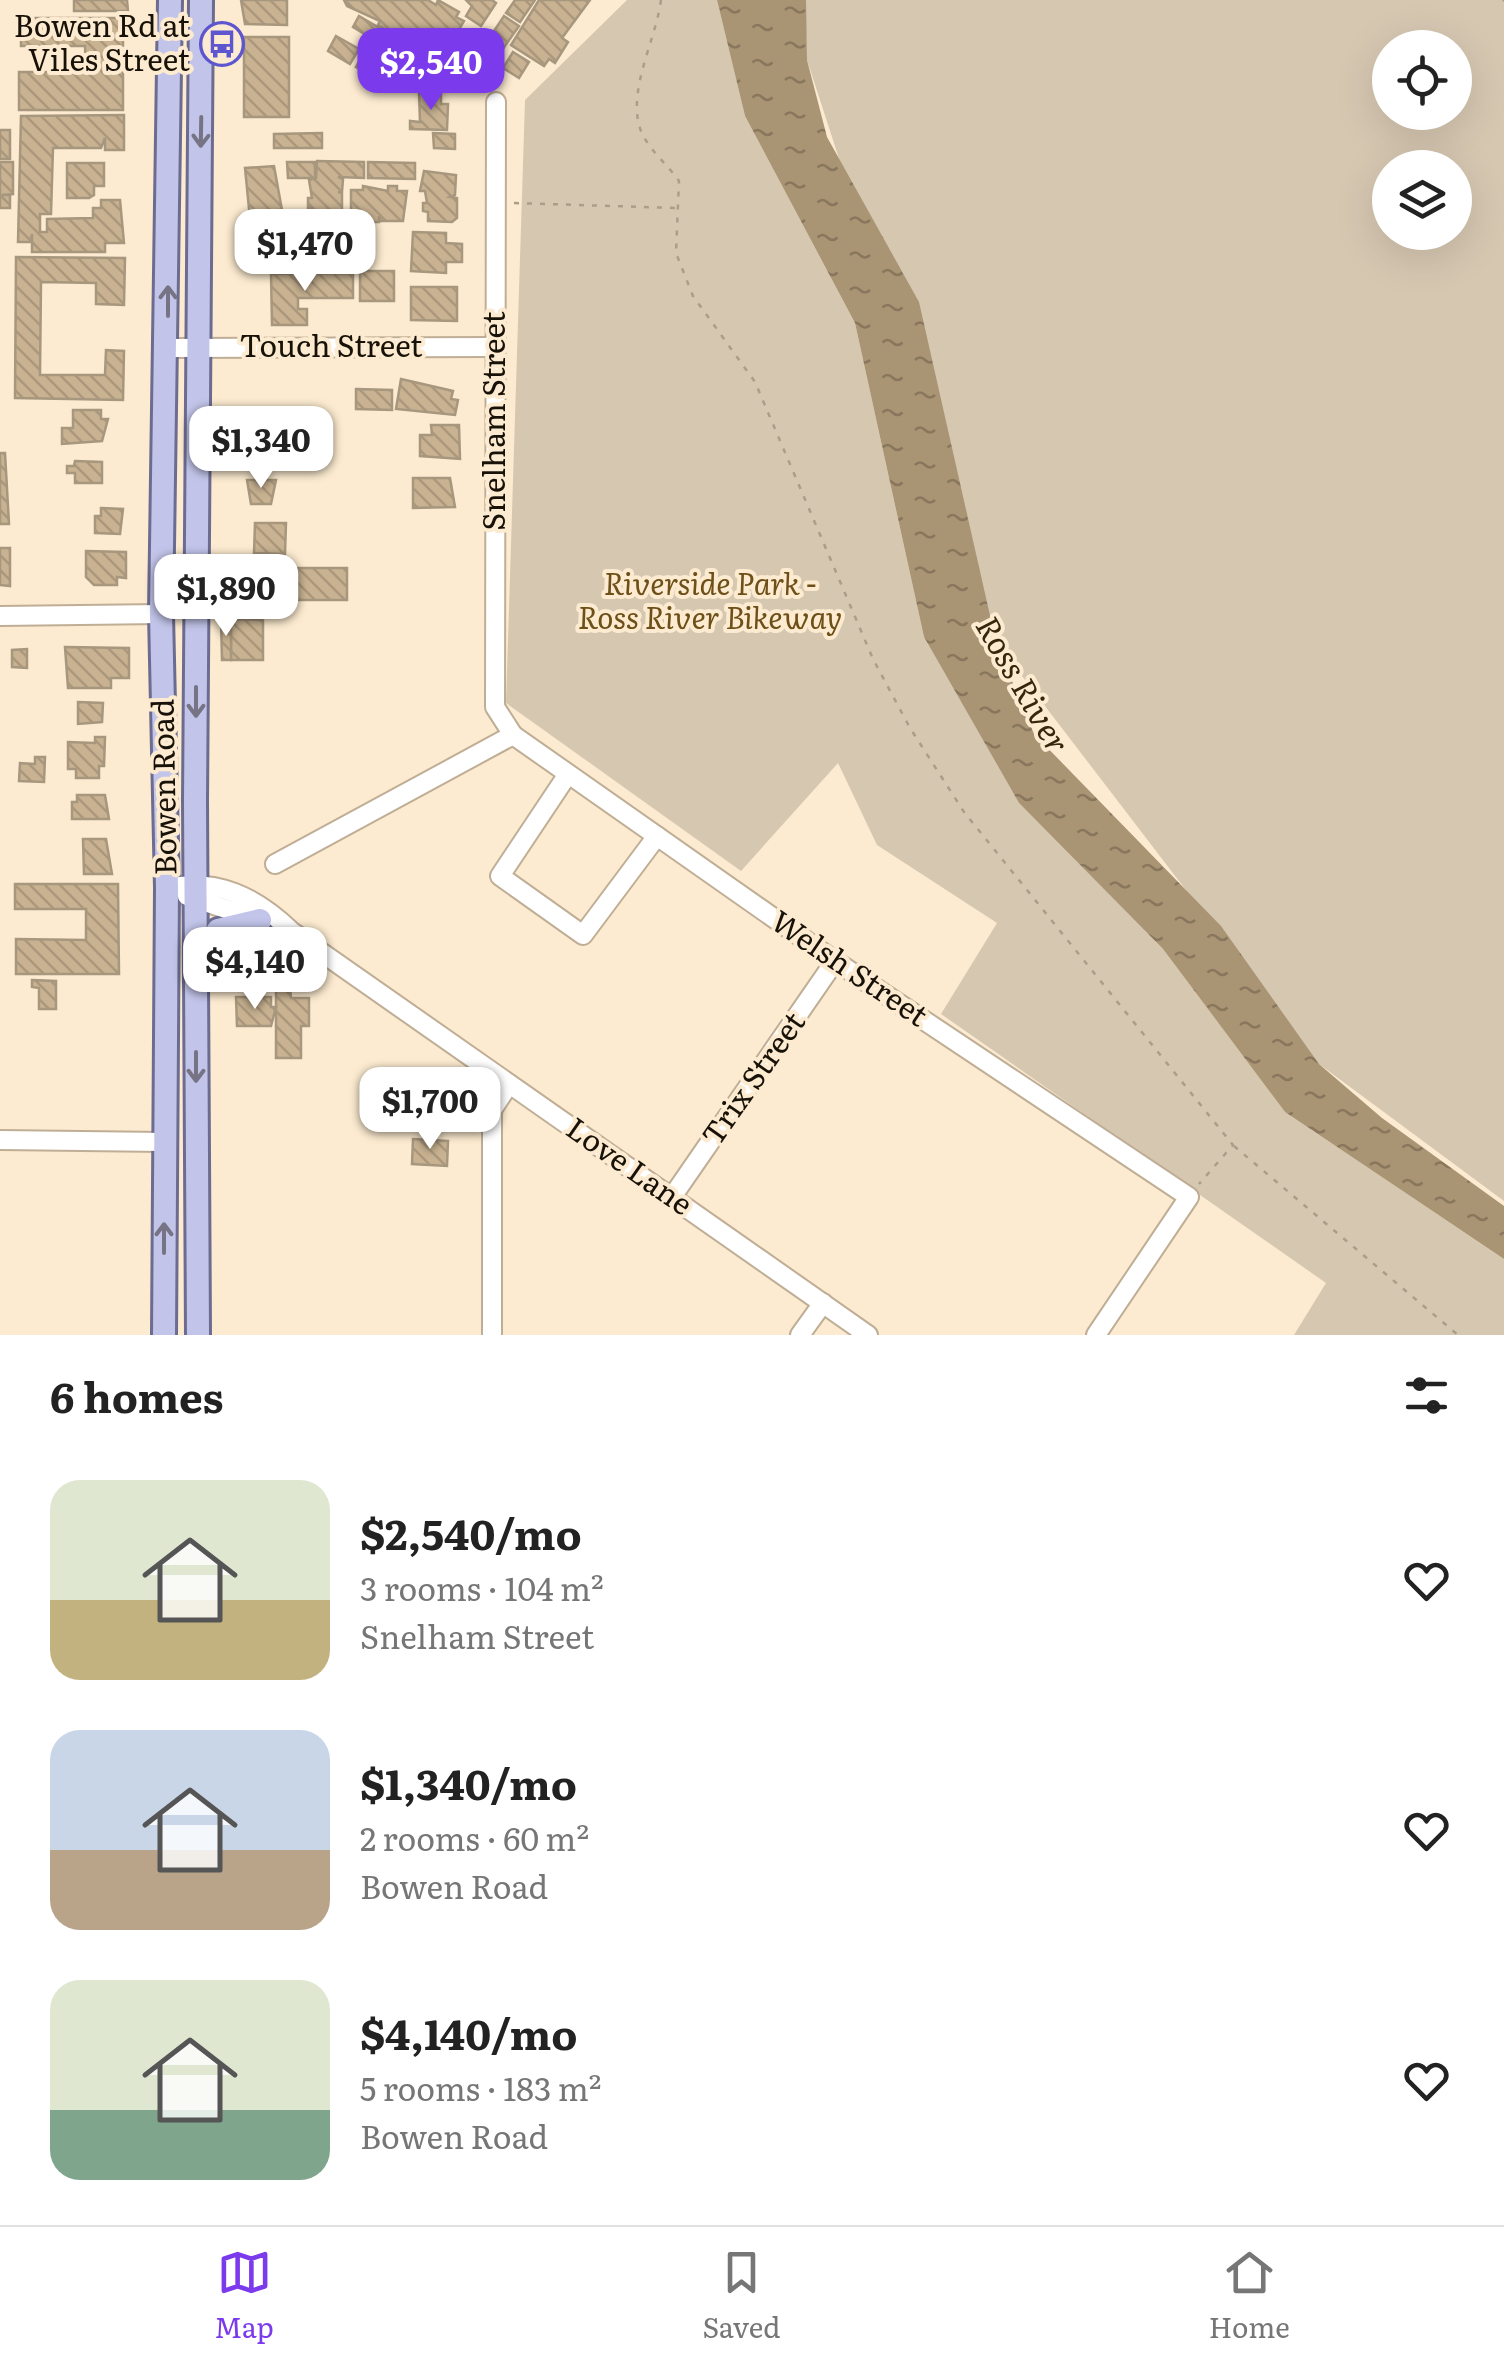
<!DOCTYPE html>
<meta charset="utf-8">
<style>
:root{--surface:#fff;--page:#f6f6f6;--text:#222;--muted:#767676;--line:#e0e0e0;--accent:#7c3aed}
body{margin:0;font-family:Literata,serif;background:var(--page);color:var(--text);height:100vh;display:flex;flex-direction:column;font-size:38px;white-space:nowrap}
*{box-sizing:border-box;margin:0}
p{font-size:32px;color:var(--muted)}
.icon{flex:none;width:55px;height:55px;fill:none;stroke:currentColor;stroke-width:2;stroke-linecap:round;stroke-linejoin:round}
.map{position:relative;height:1335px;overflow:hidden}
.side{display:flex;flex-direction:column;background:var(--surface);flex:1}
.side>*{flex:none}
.fabs{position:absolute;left:1372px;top:30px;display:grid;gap:20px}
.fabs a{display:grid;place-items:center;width:100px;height:100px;border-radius:50%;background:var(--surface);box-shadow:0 10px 40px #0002;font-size:50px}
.price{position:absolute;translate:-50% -85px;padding:0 22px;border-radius:20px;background:#fff;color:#222;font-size:32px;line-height:65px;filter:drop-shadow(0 2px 5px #0008)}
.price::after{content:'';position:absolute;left:50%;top:60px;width:30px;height:22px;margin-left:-15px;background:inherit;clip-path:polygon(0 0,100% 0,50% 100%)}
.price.on{background:var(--accent);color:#fff}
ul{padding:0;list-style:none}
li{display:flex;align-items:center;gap:30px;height:250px;padding:0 50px}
li span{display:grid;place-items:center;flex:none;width:280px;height:200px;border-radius:30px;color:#555}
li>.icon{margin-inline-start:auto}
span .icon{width:120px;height:120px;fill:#fffc;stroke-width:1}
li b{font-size:42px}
h2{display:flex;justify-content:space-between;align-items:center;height:120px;padding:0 50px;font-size:42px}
.tab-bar{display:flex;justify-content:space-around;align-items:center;height:140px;border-top:2px solid var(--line);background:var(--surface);font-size:28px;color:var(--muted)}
.tab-bar a{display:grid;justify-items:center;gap:5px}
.tab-bar .on{color:var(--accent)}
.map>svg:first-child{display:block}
</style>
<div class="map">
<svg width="1504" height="1335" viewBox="0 0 1504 1335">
<defs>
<pattern id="water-ripples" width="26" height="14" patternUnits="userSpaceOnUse" patternTransform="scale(2.5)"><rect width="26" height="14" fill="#a99474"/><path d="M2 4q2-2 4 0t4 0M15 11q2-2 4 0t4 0" fill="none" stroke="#89775d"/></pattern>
<pattern id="building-back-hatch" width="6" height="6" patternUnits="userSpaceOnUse" patternTransform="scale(2.5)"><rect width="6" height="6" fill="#c8b291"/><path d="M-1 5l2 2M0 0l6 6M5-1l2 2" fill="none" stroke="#ab987c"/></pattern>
</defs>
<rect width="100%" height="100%" fill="#fcebd0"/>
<!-- green -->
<g fill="#d6c7b1" fill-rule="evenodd">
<polygon points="627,0 717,0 745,116 855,323 924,637 1019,803 1163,949 1285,1112 1504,1259 1504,1335 1294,1335 1326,1283 941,1014 997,923 877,845 838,763 741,871 506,703 525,100"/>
<path d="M805,0H1504V1201L1319,1064L996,642L807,60ZM1390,48H1455V112H1390ZM1390,168H1455V232H1390Z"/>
</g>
<!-- water -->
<polygon fill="url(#water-ripples)" points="717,0 806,0 807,60 827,137 919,302 996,642 1034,734 1221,926 1319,1064 1382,1118 1504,1206 1504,1259 1285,1112 1163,949 1019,803 924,637 855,323 745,116"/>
<!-- building -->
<g fill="url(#building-back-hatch)" stroke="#a7977e" stroke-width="2.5">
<polygon points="74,0 127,0 128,11 74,11"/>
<polygon points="241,0 287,0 287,25 245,24"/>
<polygon points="344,0 428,0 436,5 438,0 459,12 456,17 464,21 443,57 434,57 378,25 380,21 347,6"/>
<polygon points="492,0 496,3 481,26 466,16 472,6 466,0"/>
<polygon points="515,0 535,0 520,22 506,13"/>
<polygon points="539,0 590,0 562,38 568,42 555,63 549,59 544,66 511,45"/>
<polygon points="359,16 388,33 381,44 353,27"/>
<polygon points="504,16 519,26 500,53 486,43"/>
<polygon points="21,18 123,18 123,110 19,110 19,72 86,72 85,46 21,46"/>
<polygon points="392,35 419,51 413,62 385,46"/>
<polygon points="336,36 359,49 350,64 328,51"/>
<rect x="244" y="37" width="45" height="80"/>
<polygon points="364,52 387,65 379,80 356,67"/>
<polygon points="513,52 529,62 519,78 503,68"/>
<polygon points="419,92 441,93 441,104 448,104 447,130 410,129 410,121 420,122"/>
<polygon points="124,115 124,150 105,150 105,138 101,148 53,148 51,214 40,214 40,232 47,232 47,219 93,218 93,208 101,208 101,200 120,200 124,243 105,243 105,252 32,252 32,234 30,242 18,242 21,116"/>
<rect x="0" y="130" width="10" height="29"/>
<polygon points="322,133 322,148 274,148 274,134"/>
<polygon points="433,133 455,134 455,149 434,148"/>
<polygon points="317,161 364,162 364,178 338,177 343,179 342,192 338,192 342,193 342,214 337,217 312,217 312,208 308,208 308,198 312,198 309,180 316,178"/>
<polygon points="0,162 13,162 13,194 2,195 10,195 10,208 0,208"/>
<polygon points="287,162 315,162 315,178 288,178"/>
<polygon points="368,162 415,163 415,179 368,178"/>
<polygon points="67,163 104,163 104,186 94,186 94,195 89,198 67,198"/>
<polygon points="274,166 282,210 278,210 278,219 250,219 245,168"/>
<polygon points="424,171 456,175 455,195 450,197 457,198 457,218 452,222 428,221 428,212 423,211 423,203 427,203 425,191 420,191"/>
<polygon points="363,186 388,191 388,186 397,186 397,191 407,191 403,221 381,221 379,216 379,222 356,222 356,216 351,216 351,190 363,190"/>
<polygon points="314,219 346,222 346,244 340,243 344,247 341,270 315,270 315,261 311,261 315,239 309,239"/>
<polygon points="275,222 281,262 276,262 276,271 250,270 245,224"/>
<polygon points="413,232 446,233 446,243 462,244 462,262 446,262 446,273 411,271"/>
<polygon points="16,257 125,258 124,305 96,304 96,283 41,282 40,375 105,375 106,350 124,351 123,400 15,398"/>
<rect x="360" y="271" width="34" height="30"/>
<polygon points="353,273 353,298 298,298 298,309 307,309 307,325 272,325 271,274"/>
<polygon points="411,287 457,287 457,321 411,320"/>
<polygon points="401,379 453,391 451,399 458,400 455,415 396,409"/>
<polygon points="356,389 392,390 392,410 356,409"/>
<polygon points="73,410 101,410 101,419 108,419 102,441 62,444 62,428 73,428"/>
<polygon points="431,425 459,425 460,459 420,456 420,435 432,435"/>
<polygon points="0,453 5,453 9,524 0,524"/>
<polygon points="75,461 102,462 102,483 75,483 75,473 67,473 67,466 74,466"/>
<polygon points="413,478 450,478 455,507 413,508"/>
<polygon points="247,480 276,480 271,504 251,504"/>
<polygon points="101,508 123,509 120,534 95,533 95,516 101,516"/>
<polygon points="255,523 286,523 285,554 254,553"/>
<polygon points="0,548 10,548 10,586 0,585"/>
<polygon points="86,551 126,552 126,578 117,577 117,585 94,585 86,577"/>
<polygon points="256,565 276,565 276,579 257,579"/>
<polygon points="280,568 347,568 347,600 281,600"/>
<polygon points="253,597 272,597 272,611 252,611"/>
<polygon points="231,619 263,620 263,660 231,660"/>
<polygon points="231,619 231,660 222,660 221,620"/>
<polygon points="65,647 129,648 129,678 111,678 111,688 68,688"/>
<polygon points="27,649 27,668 12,667 12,650"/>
<polygon points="78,702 103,703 102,722 78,724"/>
<polygon points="95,737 105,737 104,766 99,766 99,778 76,778 76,769 68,769 68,742 95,743"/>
<polygon points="35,757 45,757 44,782 19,781 20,763 35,764"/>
<polygon points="77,795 105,795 109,819 72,819 72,802 77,802"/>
<polygon points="83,839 106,839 112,874 84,874"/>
<polygon points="15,884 118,884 119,974 16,974 16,939 86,940 86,909 15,909"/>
<polygon points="32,980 56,981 56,1009 39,1009 39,988 32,987"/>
<polygon points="276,988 290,988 291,998 309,998 309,1026 301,1026 301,1058 276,1058"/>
<polygon points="236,997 271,997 271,1007 276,1007 271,1026 237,1026"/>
<polygon points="413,1139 448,1141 447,1166 412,1164"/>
</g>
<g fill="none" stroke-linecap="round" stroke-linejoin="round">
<!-- minor casing -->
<g stroke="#bfae95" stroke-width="22">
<g id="minor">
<polyline points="496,102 495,707 513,735 835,961 1189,1197 1096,1335"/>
<polyline points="168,348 494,347"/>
<polyline points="0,616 161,614"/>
<polyline points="568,774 500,876 583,935 657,836"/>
<polyline points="275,864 513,735"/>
<path d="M167,888C217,878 256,897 291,931L868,1335"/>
<polyline points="187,896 262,921"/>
<polyline points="0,1140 164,1142"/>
<polyline points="672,1197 835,961"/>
<polyline points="492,1335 492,1110 509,1084"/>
<polyline points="800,1335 823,1303"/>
</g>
</g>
<!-- major casing -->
<g stroke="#6c6c91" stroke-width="28">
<g id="major">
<polyline points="198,962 218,930 260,920"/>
<polyline points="164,1335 167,888 161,614 170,0"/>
<polyline points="198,1335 195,801 201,0"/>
</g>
</g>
<!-- path -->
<g stroke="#ab9e89" stroke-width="2.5" stroke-dasharray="5 8" stroke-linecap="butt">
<path d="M661,0C656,40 626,92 641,131C649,150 667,164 679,181L676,253L693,296L755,382L873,659L910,728L964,812L1233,1145L1199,1184"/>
<polyline points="1503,0 1504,1"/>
<polyline points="514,203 676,208"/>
<polyline points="1234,1146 1458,1335"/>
</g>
<!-- minor -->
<use href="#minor" stroke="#fff" stroke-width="18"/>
<!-- major -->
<use href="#major" stroke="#c2c4e9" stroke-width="22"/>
</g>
<!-- one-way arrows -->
<defs><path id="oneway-shaft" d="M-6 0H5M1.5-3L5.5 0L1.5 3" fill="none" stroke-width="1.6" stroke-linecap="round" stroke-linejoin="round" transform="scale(2.5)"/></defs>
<g stroke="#757384">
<use href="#oneway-shaft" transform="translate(201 132) rotate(91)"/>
<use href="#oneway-shaft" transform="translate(168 301) rotate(-90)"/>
<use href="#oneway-shaft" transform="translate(196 702) rotate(90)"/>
<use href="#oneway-shaft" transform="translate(196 1067) rotate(90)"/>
<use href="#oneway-shaft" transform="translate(164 1238) rotate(-90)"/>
</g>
<!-- icons -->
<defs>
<g id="bus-ring" transform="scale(2.25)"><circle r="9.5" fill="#fcebd0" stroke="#5d56ce" stroke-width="1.5"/><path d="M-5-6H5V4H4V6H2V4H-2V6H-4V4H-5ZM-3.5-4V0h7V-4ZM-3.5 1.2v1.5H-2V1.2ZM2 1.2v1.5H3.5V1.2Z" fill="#5d56ce"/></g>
</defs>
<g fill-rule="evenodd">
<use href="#bus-ring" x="222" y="44"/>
</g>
<g text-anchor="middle" stroke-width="8" stroke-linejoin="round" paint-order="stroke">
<!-- poi labels -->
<g font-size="30" fill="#171108" stroke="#fcebd0" text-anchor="end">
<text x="190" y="37">Bowen Rd at<tspan x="190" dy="34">Viles Street</tspan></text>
</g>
<!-- street labels -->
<g font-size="30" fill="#171108" stroke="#fcebd0">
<text x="331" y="357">Touch Street</text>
<text transform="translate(495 421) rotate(-90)" y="10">Snelham Street</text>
<text transform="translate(165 787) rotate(-91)" y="10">Bowen Road</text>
<text transform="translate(849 969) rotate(34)" y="10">Welsh Street</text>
<text transform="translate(754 1079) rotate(-55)" y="10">Trix Street</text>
<text transform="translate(629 1167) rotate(35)" y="10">Love Lane</text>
</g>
<!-- park labels -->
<g font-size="30" font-style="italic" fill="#6d4f17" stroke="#fcebd0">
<text x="710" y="595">Riverside Park -<tspan x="710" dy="34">Ross River Bikeway</tspan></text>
</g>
<!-- water labels -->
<g font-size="32" font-style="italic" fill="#37270a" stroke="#fcebd0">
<text transform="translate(1022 685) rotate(60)" y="11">Ross River</text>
</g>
</g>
</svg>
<div class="fabs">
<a><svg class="icon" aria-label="locate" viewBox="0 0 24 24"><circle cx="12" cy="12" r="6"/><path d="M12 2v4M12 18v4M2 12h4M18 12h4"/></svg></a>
<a><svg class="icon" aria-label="layers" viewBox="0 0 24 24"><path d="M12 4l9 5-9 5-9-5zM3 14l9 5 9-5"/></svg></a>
</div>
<b class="price on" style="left:431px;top:113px">$2,540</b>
<b class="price" style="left:305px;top:294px">$1,470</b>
<b class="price" style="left:261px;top:491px">$1,340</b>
<b class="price" style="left:226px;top:639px">$1,890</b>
<b class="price" style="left:255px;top:1012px">$4,140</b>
<b class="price" style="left:430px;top:1152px">$1,700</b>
</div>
<section class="side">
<h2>6 homes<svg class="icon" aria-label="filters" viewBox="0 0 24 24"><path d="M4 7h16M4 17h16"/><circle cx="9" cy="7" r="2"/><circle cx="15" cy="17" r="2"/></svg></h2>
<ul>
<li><span style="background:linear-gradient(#dfe7d0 60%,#c2b280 0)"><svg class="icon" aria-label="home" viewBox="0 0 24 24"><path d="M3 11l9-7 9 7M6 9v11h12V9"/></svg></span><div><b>$2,540/mo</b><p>3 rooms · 104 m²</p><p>Snelham Street</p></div><svg class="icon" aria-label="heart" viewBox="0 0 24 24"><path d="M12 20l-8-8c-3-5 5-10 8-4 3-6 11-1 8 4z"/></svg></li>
<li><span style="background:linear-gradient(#c9d6e8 60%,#b9a48a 0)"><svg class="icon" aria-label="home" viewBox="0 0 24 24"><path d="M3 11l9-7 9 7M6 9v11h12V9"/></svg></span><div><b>$1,340/mo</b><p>2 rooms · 60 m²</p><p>Bowen Road</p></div><svg class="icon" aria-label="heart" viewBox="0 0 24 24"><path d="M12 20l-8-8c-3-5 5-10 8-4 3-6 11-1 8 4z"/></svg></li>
<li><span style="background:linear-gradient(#dfe7d0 65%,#7fa58c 0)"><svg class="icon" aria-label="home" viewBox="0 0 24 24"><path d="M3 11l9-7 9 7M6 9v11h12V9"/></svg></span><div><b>$4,140/mo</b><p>5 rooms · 183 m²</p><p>Bowen Road</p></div><svg class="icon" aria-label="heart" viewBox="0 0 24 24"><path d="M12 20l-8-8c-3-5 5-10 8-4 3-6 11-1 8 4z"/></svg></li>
</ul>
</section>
<nav class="tab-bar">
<a class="on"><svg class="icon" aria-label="map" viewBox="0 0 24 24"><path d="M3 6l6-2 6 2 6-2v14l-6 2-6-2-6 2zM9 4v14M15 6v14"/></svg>Map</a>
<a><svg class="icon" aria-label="saved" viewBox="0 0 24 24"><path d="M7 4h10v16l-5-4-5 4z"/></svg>Saved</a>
<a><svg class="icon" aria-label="home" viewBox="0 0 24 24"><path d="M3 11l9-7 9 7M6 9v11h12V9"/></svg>Home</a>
</nav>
